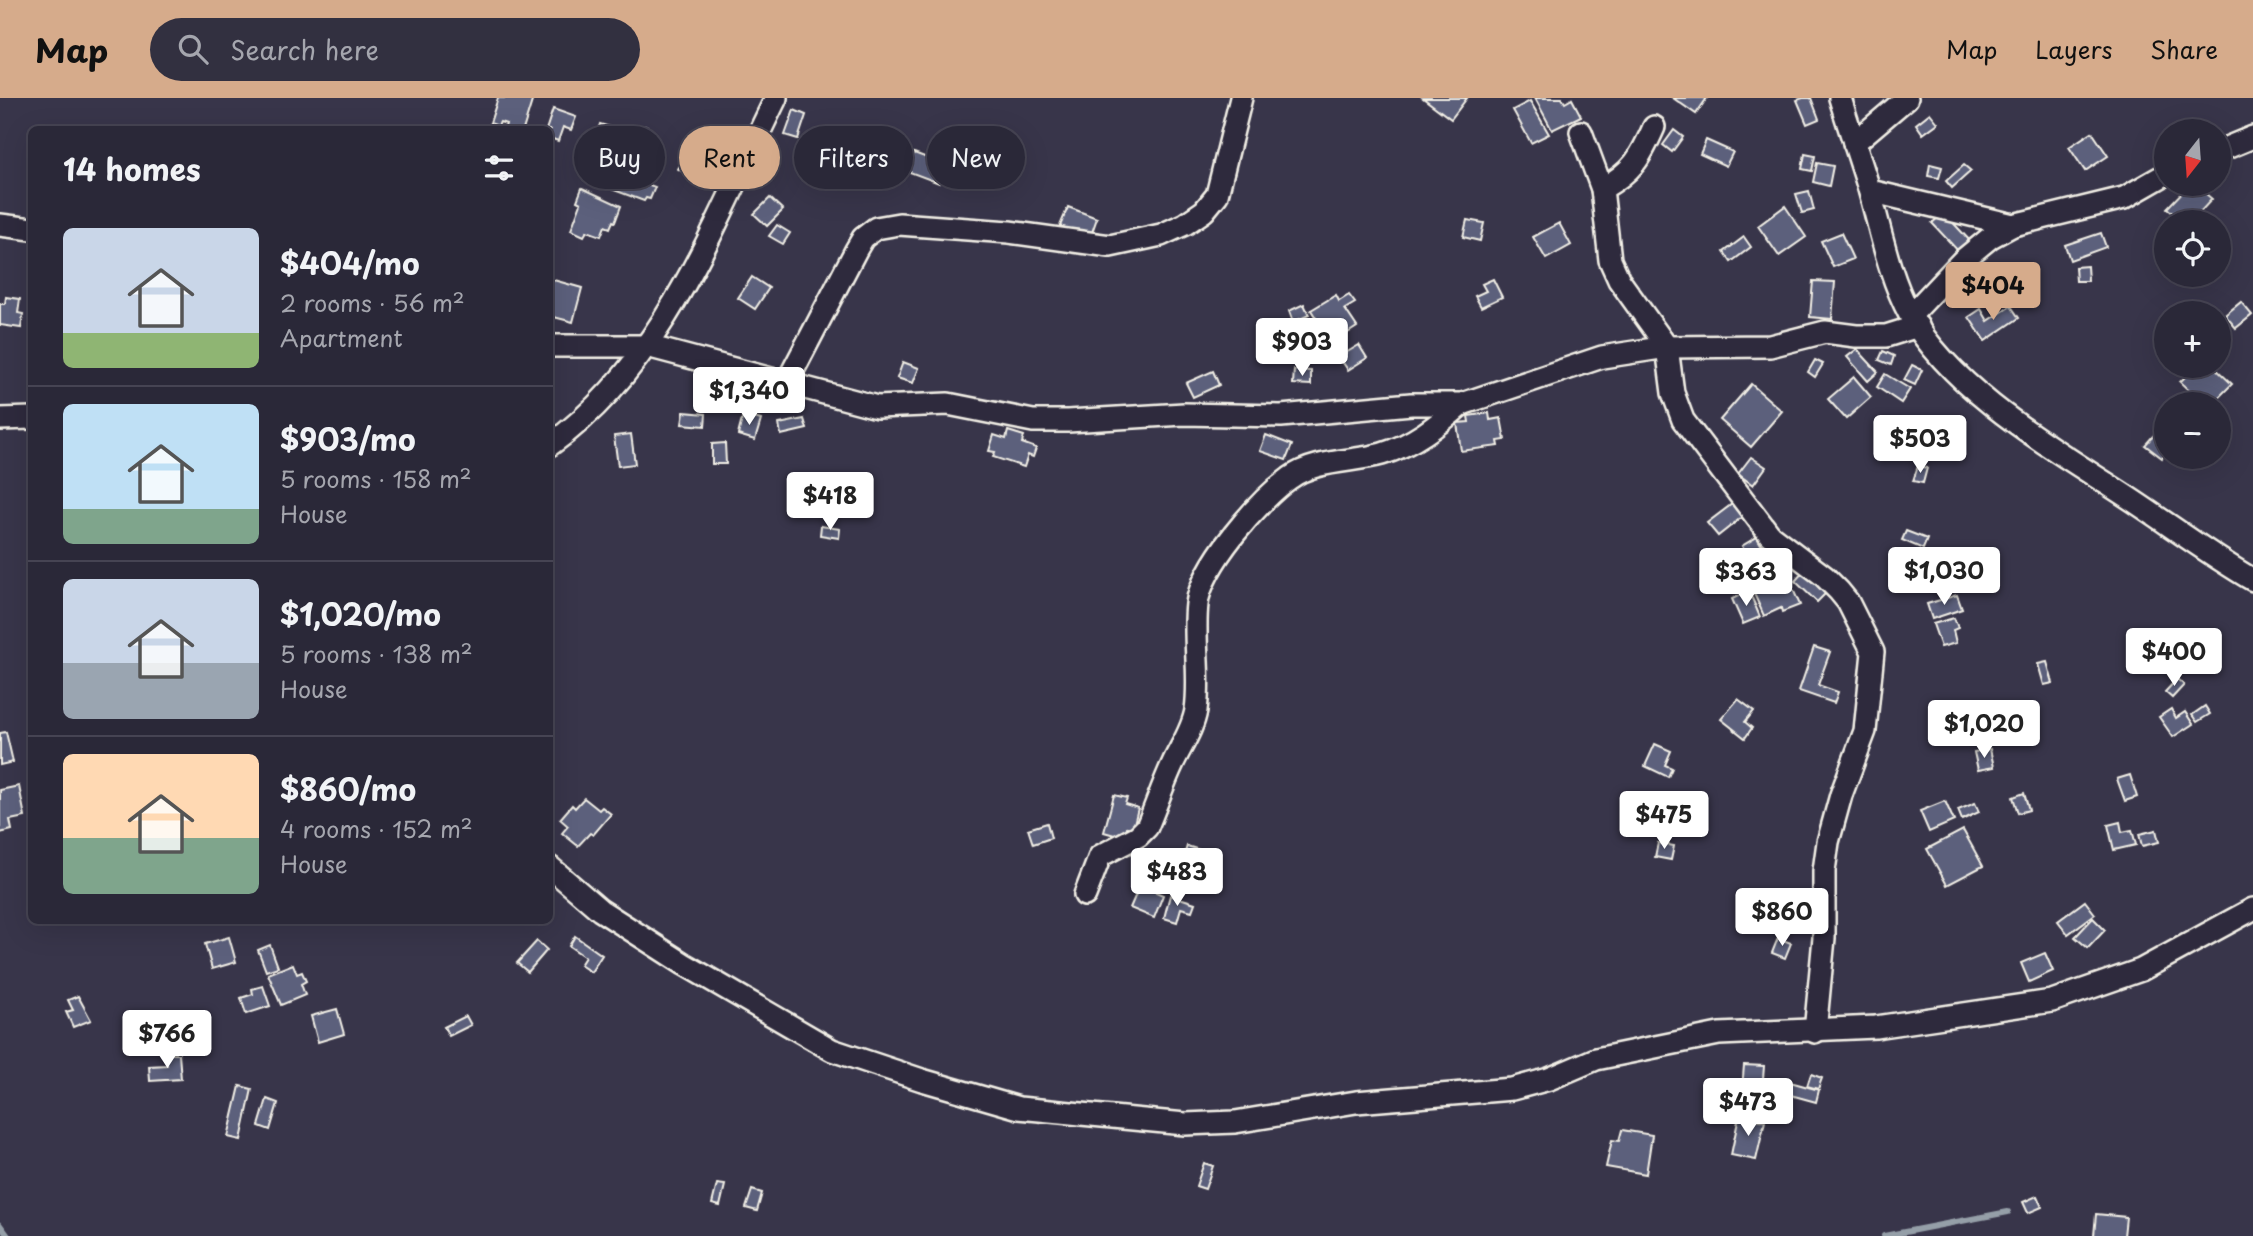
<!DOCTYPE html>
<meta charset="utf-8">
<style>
:root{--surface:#2a2838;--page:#323040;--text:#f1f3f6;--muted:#a5a6ae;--line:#464453;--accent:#d6ab8b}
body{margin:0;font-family:"Playpen Sans",sans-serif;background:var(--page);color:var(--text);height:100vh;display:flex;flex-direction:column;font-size:26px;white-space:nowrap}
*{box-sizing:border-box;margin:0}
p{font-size:23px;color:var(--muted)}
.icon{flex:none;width:38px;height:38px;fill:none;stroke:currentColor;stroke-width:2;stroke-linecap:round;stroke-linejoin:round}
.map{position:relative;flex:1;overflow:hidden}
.sheet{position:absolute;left:28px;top:28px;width:525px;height:798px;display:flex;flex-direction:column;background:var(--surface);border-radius:10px;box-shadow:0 7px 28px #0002,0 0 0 2px var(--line)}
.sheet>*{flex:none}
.banner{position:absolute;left:574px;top:28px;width:665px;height:63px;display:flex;gap:14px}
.needle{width:46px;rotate:197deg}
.buttons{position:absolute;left:2154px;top:21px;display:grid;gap:14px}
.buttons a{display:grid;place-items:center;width:77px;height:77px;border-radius:50%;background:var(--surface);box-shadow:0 7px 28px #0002,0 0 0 2px var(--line);font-size:35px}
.price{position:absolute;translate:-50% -60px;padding:0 16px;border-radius:7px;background:#fff;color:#222;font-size:23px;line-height:46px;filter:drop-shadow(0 2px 4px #0008)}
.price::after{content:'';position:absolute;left:50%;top:42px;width:21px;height:16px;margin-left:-10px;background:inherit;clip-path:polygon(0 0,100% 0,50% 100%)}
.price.active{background:var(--accent);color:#111}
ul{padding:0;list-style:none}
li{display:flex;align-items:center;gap:21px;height:175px;padding:0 35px}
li+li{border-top:2px solid var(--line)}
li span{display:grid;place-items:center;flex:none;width:196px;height:140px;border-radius:10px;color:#555}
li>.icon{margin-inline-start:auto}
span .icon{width:84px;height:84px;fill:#fffc;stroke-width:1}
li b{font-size:30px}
h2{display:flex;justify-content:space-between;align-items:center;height:84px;padding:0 35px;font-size:30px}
.pill{padding:0 24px;border-radius:32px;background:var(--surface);box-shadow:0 7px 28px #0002,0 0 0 2px var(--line);font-size:24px;line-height:63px}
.pill.active{background:var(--accent);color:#111}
header{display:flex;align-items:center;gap:42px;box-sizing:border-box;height:98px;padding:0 35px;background:var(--accent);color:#111}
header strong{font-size:33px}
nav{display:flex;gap:38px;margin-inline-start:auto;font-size:24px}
.search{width:490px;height:63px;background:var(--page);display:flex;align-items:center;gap:18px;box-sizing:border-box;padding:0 24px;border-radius:38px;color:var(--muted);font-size:26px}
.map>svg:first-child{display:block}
</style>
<header>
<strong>Map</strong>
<div class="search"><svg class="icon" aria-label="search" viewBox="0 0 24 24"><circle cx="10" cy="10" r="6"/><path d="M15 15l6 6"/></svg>Search here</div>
<nav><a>Map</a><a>Layers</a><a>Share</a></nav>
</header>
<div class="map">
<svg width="2253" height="1138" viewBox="0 0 2253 1138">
<rect width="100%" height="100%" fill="#38354a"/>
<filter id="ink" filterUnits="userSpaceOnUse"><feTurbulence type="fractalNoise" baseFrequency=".0143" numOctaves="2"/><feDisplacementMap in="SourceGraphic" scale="14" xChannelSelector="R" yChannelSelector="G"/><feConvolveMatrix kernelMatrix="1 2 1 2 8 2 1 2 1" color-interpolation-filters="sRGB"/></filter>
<g filter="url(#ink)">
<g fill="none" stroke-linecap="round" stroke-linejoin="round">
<!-- stream -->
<g stroke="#959fa8" stroke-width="6">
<polyline points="0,1127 8,1138"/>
<polyline points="1884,1138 2008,1114"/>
</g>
</g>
<!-- building -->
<g fill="#5b607c" stroke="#f4f1e8" stroke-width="2">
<polygon points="498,0 533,0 523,32 504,32 506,26 500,24 498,28 490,25"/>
<polygon points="1423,0 1467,0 1451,21"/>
<polygon points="1535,0 1562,0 1565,5 1572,1 1581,18 1552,32"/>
<polygon points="1673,0 1707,0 1696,16"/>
<polygon points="1803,0 1811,0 1819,21 1807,26 1797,2"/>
<polygon points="1530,3 1549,36 1531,45 1513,12"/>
<polygon points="553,11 576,19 571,32 563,29 558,43 550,40 550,32 546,32"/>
<polygon points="794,12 806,17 798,41 785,37"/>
<polygon points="1930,15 1938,25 1923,36 1916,26"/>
<polygon points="600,26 632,36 628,49 614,45 601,87 584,81"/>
<polygon points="640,28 647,28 648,36 656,36 656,43 644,44"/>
<polygon points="1674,32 1683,39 1672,54 1663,47"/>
<polygon points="2092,34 2108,58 2085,73 2069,49"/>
<polygon points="697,39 713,49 703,67 711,72 703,85 678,71"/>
<polygon points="1706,42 1733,54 1726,68 1700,56"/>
<polygon points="914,55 946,67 939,85 907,73"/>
<polygon points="1805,56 1815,58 1812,73 1802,71"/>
<polygon points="1817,65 1833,68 1829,88 1813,84"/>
<polygon points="1930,66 1942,69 1939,80 1928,78"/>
<polygon points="1964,67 1971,73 1952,90 1946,83"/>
<polygon points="609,72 655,89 650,101 646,100 644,103 603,88"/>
<polygon points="2190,86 2194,86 2212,101 2200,114 2207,121 2204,124 2183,124 2167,110"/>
<polygon points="582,90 621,108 615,124 613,123 610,130 605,128 601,138 587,133 584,138 571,132 581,105 577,103"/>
<polygon points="1809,93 1814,112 1802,115 1796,96"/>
<polygon points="770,100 783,112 767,128 754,116"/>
<polygon points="1785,108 1806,139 1779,158 1758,128"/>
<polygon points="1068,109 1097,120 1090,140 1060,128"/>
<polygon points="1944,115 1971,144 1959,154 1932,125"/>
<polygon points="1467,122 1484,125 1480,143 1463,139"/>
<polygon points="1559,125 1571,147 1546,161 1533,139"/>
<polygon points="777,127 790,135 783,146 769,138"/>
<polygon points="1841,135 1853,161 1833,169 1821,143"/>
<polygon points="2101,135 2106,149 2070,162 2065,147"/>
<polygon points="1744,139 1751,149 1731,164 1724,154"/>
<polygon points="2087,168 2088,183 2076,183 2075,169"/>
<polygon points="752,179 769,190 755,211 738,200"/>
<polygon points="550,181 582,190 573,224 550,218"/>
<polygon points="1493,181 1502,199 1481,209 1475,198 1486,193 1482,186"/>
<polygon points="1813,183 1835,184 1832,221 1810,219"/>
<polygon points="1336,197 1339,203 1349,197 1355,205 1345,211 1357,229 1332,245 1311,212"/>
<polygon points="6,199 20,201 18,215 23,216 21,230 0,227 0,206 5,206"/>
<polygon points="2241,204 2252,217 2236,230 2225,217"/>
<polygon points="1304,206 1309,217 1293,224 1289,213"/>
<polygon points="2011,208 2019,220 1985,243 1969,219 1981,211 1988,223"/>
<polygon points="1359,247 1367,260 1348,272 1339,259"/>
<polygon points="1857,251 1878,274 1868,283 1847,259"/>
<polygon points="1883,253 1894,258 1891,267 1879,262"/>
<polygon points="1815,262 1823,266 1815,279 1808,274"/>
<polygon points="903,264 919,270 913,285 897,280"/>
<polygon points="1912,267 1922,272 1915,287 1904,282"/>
<polygon points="2196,268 2213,268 2232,286 2212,306 2203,306 2180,284"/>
<polygon points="1294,272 1311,273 1311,287 1293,286"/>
<polygon points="1213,273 1219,287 1193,299 1186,285"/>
<polygon points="1885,276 1910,291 1901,305 1877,289"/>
<polygon points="1854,279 1871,299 1846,321 1828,301"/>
<polygon points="727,284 754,292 750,306 723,297"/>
<polygon points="1751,286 1782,313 1751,349 1720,322"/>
<polygon points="684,314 706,316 705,328 682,326"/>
<polygon points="1489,315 1490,322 1501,320 1505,342 1498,343 1499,348 1461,353 1457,325 1469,324 1468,318"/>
<polygon points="743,317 761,322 755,342 738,337"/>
<polygon points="804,321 807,331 781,337 779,326"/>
<polygon points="2163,321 2166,324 2166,339 2155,329"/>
<polygon points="1008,333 1024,338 1022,345 1036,350 1033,359 1028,357 1024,369 993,359 995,354 989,353 994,337 1006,341"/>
<polygon points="631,336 635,366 618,368 614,338"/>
<polygon points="1266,337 1292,347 1286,362 1260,353"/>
<polygon points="2154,337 2166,347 2166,354 2162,360 2145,347"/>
<polygon points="725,345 726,366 712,366 712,346"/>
<polygon points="1751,359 1766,369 1753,387 1738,376"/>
<polygon points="1918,368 1927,370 1923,385 1913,383"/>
<polygon points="1732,406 1742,419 1718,438 1707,425"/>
<polygon points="821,428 840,431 839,440 820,437"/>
<polygon points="1906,433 1927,441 1923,451 1902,442"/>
<polygon points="1757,439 1765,454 1749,462 1742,448"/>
<polygon points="1804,473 1826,495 1817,504 1795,483"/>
<polygon points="1772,480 1775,486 1788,480 1800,507 1782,514 1781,510 1764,518 1751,489"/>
<polygon points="1749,493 1760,519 1743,526 1732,501"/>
<polygon points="1957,497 1962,511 1932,521 1927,506"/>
<polygon points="1954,520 1958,530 1953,532 1956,545 1941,549 1933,526"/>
<polygon points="1814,549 1830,554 1818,587 1838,594 1834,605 1799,593"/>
<polygon points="2047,564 2053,585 2044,587 2038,566"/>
<polygon points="2177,581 2184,587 2172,600 2165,594"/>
<polygon points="1738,601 1754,613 1745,624 1752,630 1745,640 1721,621"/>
<polygon points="2205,608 2210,616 2197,624 2192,617"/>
<polygon points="2171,611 2176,620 2185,614 2193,626 2173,639 2159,619"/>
<polygon points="2020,613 2027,637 2008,642 2006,633 1990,638 1985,622"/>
<polygon points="6,634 13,664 0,667 0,635"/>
<polygon points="1655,646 1671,653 1665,667 1672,670 1668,679 1645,668"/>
<polygon points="1990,651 1994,669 1978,672 1974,654"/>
<polygon points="2130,677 2137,699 2125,703 2117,681"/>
<polygon points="19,688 25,719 10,722 12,732 0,735 0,692"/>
<polygon points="2024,695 2029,712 2018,715 2013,699"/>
<polygon points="1114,697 1127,700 1125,706 1138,710 1133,730 1127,729 1125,740 1104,734"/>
<polygon points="584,700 599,712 602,709 611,716 593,737 590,735 578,748 562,735 568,728 560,721 572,707 575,710"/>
<polygon points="1945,703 1954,723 1929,734 1920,713"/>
<polygon points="1975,705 1979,714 1962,722 1958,712"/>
<polygon points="1674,717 1680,724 1669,734 1663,727"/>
<polygon points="2120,724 2122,734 2132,732 2136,747 2114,752 2108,727"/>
<polygon points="1047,725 1051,740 1033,746 1028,731"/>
<polygon points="1963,732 1983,768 1947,787 1927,751"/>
<polygon points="2156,732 2159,744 2142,748 2139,736"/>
<polygon points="1658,745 1674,748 1671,762 1655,759"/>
<polygon points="1187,748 1212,756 1208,767 1198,764 1194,779 1179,774"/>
<polygon points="1140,787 1163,797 1154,820 1130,810"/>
<polygon points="1170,797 1195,805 1192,813 1181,810 1177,824 1164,820"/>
<polygon points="2085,803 2095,816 2068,836 2058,823"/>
<polygon points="2093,820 2105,832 2088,850 2075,839"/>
<polygon points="575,838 602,857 591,874 580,867 585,859 569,848"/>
<polygon points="229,839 236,864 212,871 205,846"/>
<polygon points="1778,840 1791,845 1785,860 1772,855"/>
<polygon points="537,843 547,852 528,874 517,865"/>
<polygon points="270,847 278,869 266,873 258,852"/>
<polygon points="2045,855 2053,873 2029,884 2021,865"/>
<polygon points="293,866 297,876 302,874 306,883 301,886 305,897 281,907 268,876"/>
<polygon points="263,888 270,908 246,916 241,900 253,896 252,891"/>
<polygon points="78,898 91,922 73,929 66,914 73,912 68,902"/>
<polygon points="337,911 344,936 318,944 311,918"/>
<polygon points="466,918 471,927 449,938 444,929"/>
<polygon points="166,956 179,956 181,981 150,983 149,968 167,967"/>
<polygon points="1744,967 1764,968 1762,994 1742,992"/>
<polygon points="1811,976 1822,980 1818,991 1807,988"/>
<polygon points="1790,984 1819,992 1816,1004 1787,996"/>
<polygon points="240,988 252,991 241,1042 228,1039"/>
<polygon points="1762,998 1763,1013 1735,1014 1734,1000"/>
<polygon points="267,1001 278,1005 270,1032 259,1028"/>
<polygon points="1739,1018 1765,1023 1756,1062 1731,1057"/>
<polygon points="1622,1032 1652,1037 1646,1076 1606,1069 1612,1042 1619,1043"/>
<polygon points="1204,1065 1213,1068 1205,1091 1196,1088"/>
<polygon points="717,1086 725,1087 720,1108 712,1106"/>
<polygon points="752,1092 762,1095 757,1113 746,1110"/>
<polygon points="2037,1098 2042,1109 2028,1115 2023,1104"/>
<polygon points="2096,1116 2126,1119 2124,1138 2094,1138"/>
</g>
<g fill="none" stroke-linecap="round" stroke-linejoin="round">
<!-- minor casing -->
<g stroke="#f4f1e8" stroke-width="26">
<g id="minor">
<path d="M1840,0C1849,30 1860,61 1869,91C1881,134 1889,178 1910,217C1954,295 2056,352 2129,400C2170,427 2210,457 2253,482"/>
<polyline points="1581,34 1602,91 1610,162 1619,182 1667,249 1673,295 1683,322 1770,437 1824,478 1839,493 1848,504 1873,554 1865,633 1841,697 1828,744 1824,773 1824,840 1815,934"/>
<polyline points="1854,45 1907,0"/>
<polyline points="2219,53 2253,39"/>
<path d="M1602,91C1633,73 1640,61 1654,29"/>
<polyline points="1870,93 2013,127"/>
<polyline points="0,127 32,131"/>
<polyline points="1911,217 1963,162 1991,139 2013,127 2124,100 2166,76"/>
<polyline points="550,248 647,248 877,309 948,306 1033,323 1068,323 1184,316 1281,318 1411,306 1462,306 1602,259 1667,249 1770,248 1825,234 1856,238 1886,238 1918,228"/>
<polyline points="786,286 856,152 863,140 876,130 899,126 1009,134 1110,148 1161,137 1185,126 1204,113 1217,97 1241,0"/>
<polyline points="0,321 32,320"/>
<path d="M550,347C665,265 716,121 776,0"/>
<polyline points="550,769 600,812 684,866 832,952 922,982 1019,1010 1185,1026 1235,1024 1356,1004 1512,991 1549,981 1596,961 1719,936 1876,929 2052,903 2141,872 2253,811"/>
<path d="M1085,797L1100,758L1138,738L1147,729C1156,708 1163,686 1173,665C1181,648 1193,631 1196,612C1201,577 1193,541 1197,506C1202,467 1259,402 1290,380C1314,362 1353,364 1382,356C1413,347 1438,327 1462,306"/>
</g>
</g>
<!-- minor -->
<use href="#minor" stroke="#2f2a3d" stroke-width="21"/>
</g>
</g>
</svg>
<div class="buttons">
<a><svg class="needle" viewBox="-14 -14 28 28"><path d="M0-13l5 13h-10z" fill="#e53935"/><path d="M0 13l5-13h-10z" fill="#a5a6ae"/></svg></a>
<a><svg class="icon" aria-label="locate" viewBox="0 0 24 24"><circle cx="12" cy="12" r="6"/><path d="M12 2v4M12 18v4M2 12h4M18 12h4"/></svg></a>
<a>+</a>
<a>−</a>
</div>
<b class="price active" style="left:1993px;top:224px">$404</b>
<b class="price" style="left:1302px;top:280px">$903</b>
<b class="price" style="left:749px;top:329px">$1,340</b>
<b class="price" style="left:1920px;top:377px">$503</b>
<b class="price" style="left:830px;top:434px">$418</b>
<b class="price" style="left:1944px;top:509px">$1,030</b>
<b class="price" style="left:1746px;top:510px">$363</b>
<b class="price" style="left:2174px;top:590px">$400</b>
<b class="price" style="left:1984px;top:662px">$1,020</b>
<b class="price" style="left:1664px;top:753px">$475</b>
<b class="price" style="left:1177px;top:810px">$483</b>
<b class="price" style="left:1782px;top:850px">$860</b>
<b class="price" style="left:167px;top:972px">$766</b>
<b class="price" style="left:1748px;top:1040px">$473</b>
<div class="banner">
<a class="pill">Buy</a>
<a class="pill active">Rent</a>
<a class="pill">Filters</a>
<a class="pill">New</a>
</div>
<section class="sheet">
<h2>14 homes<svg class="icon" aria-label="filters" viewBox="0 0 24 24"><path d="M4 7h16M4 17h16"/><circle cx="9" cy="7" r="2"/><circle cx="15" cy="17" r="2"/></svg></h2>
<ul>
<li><span style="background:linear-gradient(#c9d6e8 75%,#8fb573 0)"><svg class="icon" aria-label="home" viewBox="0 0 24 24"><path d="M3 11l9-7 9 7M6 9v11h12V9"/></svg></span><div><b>$404/mo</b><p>2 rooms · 56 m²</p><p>Apartment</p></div></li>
<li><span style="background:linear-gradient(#bfe0f5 75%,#7fa58c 0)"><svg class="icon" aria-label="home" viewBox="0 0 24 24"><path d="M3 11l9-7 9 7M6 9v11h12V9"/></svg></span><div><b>$903/mo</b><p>5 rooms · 158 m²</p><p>House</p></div></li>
<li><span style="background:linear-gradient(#c9d6e8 60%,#9aa5b1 0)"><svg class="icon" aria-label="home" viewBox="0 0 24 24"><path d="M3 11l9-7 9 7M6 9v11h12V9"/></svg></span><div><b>$1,020/mo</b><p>5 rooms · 138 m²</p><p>House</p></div></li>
<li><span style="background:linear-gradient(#ffd9b3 60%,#7fa58c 0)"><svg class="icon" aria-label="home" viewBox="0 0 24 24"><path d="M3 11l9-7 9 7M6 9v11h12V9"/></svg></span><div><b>$860/mo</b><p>4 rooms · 152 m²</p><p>House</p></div></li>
</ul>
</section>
</div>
